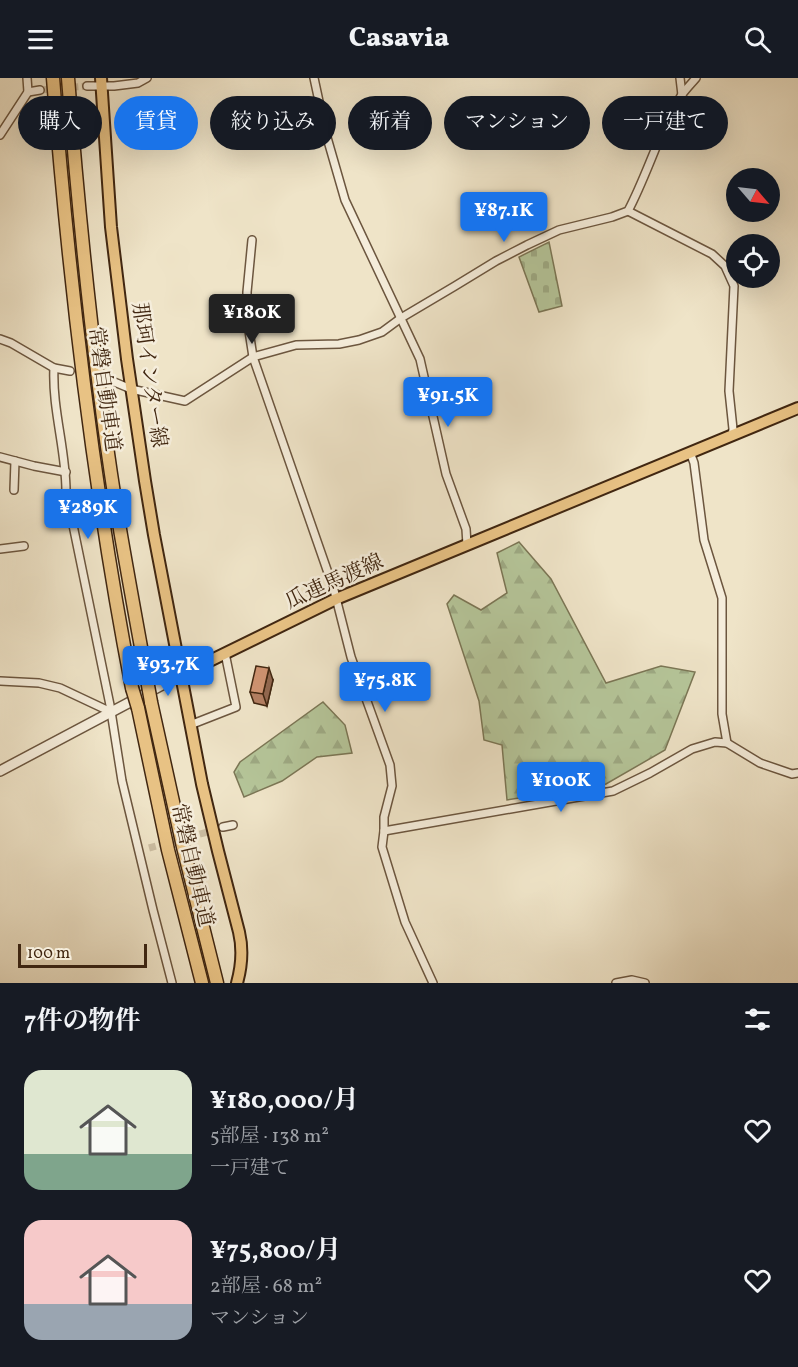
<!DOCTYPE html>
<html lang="ja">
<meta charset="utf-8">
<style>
:root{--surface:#171b24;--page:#242831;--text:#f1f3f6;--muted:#9ea1a6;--accent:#1a73e8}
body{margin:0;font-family:Vollkorn,"Noto Serif JP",serif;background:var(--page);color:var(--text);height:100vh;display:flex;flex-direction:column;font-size:22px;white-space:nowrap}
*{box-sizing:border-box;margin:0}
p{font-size:20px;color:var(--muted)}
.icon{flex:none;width:33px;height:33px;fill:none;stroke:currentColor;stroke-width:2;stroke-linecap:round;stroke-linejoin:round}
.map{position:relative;height:905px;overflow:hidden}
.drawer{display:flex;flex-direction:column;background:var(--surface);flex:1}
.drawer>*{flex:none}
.banner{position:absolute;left:18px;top:18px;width:762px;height:54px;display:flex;gap:12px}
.needle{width:39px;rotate:118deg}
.controls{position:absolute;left:726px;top:90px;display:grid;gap:12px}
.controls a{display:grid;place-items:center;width:54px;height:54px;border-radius:50%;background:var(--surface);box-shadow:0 6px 24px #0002;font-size:30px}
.scale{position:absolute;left:18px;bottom:15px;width:129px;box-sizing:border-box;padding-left:6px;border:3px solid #412711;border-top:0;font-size:16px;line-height:21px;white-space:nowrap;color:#412711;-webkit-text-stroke:4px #f5eddb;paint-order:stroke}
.price{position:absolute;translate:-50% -51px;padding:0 14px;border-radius:6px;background:var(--accent);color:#fff;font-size:20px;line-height:39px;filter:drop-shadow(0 2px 3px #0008)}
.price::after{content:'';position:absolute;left:50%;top:36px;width:18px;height:14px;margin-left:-9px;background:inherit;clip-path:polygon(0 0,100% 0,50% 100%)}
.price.current{background:#222;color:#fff}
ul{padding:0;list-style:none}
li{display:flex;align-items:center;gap:18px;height:150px;padding:0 24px}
li span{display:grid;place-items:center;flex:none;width:168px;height:120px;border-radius:18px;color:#555}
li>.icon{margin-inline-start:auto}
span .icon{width:72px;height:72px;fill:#fffc;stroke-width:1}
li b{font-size:26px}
h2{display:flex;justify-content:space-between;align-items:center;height:72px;padding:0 24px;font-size:26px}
.tag{padding:0 21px;border-radius:27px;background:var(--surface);box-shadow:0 6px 24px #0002;font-size:21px;line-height:54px}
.tag.current{background:var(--accent);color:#fff}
header{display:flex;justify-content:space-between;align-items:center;height:78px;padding:0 24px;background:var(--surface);font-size:27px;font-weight:800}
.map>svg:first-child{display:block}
</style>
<header><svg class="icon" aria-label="menu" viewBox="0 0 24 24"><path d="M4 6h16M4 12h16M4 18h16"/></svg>Casavia<svg class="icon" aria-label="search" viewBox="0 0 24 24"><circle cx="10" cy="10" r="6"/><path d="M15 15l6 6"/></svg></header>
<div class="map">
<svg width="798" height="905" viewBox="0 0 798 905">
<defs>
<pattern id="forest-firs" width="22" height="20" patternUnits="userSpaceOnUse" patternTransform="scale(1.5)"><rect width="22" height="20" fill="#b5c599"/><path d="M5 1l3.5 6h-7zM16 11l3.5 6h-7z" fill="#9da983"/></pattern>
<pattern id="cemetery-stones" width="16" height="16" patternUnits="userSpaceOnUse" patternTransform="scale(1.5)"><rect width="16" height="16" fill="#b5c599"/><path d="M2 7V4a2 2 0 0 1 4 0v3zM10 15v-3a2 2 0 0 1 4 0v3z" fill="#9da983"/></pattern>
</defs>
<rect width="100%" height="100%" fill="#efe4c8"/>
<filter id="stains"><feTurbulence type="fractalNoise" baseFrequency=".00333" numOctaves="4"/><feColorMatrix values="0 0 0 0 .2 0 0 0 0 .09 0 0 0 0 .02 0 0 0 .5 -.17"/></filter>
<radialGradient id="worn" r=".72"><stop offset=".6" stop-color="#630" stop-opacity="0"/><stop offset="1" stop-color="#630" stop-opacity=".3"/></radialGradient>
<!-- forest -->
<g fill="url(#forest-firs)" stroke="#7b7655" stroke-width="1.5">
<polygon points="519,464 551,501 606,605 661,588 695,594 665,672 606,706 507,722 502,667 484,662 479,623 447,526 454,517 481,532 507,515 497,475"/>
<polygon points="323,624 345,647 352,675 317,679 282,703 244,719 234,694 240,684"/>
</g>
<!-- cemetery -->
<polygon fill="url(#cemetery-stones)" stroke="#7b7655" stroke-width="1.5" points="549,164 562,228 539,234 519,179"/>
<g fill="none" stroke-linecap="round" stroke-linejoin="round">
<!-- minor-tunnel -->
<g stroke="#ccbea3" stroke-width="7" stroke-dasharray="7 3.5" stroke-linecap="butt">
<polyline points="40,12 87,8"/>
<polyline points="149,770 215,752"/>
</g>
<!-- minor casing -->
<g stroke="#6c563f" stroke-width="10">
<g id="minor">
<polyline points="314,0 326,56 345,122 420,281 446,396 466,451 467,467"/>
<polyline points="680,0 682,17"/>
<polyline points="87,8 114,8 138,5 147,0"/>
<polyline points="28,14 40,12"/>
<polyline points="0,57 28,14 27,0"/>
<polyline points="628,133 712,176 725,188 734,208 729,313 733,351 732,357"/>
<polyline points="252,162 247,214 247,240 253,279 334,512 351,579 390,687 392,708 384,739 384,753 382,769 405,844 433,905"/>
<polyline points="0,261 11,265 54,290 70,293"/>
<path d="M54,290C52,331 66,372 66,413L110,627L122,703L153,832L172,905"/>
<path d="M112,303L131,311L185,323L253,279L296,267L339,266L359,262L382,254L401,240L455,208L496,183L527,167L559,152L612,139L628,133C648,95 659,54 681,18C685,12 691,6 696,0"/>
<polyline points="690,374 694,385 704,462 722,520 722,636 727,665"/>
<polyline points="0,379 34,388 66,394"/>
<polyline points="14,412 15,383"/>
<polyline points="0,471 24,468"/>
<polyline points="0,603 39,605 60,610 111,634"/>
<polyline points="190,647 236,629 225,575"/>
<polyline points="223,749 233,747"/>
<polyline points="384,753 613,713 650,695 692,671 715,664 727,665 760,685 792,696 798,695"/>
<polyline points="616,905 632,902 645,905"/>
</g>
</g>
<!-- tertiary casing -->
<g stroke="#6c563f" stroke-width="12">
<polyline id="tertiary" points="0,693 181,597"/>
</g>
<!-- primary casing -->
<g stroke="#412711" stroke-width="14">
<g id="primary">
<path d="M101,0L111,149L127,281L145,403L154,457L202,706L218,773L239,854C243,871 242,887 237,905"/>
<polyline points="181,597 336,521 798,330"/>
</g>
</g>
<!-- motorway casing -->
<g stroke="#412711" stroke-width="15">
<g id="motorway">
<path d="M53,0C69,204 93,409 132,610"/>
<path d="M68,0C79,141 93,282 115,422C125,482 136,542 147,602"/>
<polyline points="151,624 183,769 217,905"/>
<polyline points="138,630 168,772 202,905"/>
</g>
</g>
<!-- minor -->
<use href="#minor" stroke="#f5eddb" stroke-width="7"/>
<!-- tertiary -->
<use href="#tertiary" stroke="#f5eddb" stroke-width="9"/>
<!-- primary -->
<use href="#primary" stroke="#e8c284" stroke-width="10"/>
<!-- motorway -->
<use href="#motorway" stroke="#e8c284" stroke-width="12"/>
<!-- motorway-bridge casing -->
<g stroke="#412711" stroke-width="15" stroke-linecap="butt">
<g id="motorway-bridge">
<polyline points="147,602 151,624"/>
<polyline points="132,610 138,630"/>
</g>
</g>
<!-- motorway-bridge -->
<use href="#motorway-bridge" stroke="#e8c284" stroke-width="12"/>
</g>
<!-- wall -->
<polygon fill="#b37f62" stroke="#412711" stroke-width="1.5" points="273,602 267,628 254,625 250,614"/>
<!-- shaded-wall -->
<polygon fill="#926850" stroke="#412711" stroke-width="1.5" points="269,590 273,602 267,628 263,616"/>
<!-- building -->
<polygon fill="#d09472" stroke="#412711" stroke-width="1.5" points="256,588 269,590 263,616 250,614"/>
<g text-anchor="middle" stroke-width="5" stroke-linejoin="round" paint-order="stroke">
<!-- street labels -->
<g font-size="21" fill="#412711" stroke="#f5eddb">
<text transform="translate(150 297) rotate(82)" y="7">那珂インター線</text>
<text transform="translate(105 311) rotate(82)" y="7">常磐自動車道</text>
<text transform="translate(334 503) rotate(-24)" y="7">瓜連馬渡線</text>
<text transform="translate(193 787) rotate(77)" y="7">常磐自動車道</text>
</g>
</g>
<rect width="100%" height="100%" filter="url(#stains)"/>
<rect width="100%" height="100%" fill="url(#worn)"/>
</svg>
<div class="controls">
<a><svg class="needle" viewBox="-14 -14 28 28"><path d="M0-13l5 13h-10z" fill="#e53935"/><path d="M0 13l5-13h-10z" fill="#9ea1a6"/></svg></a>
<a><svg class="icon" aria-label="locate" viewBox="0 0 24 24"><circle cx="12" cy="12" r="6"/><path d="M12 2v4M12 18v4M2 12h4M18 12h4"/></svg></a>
</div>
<div class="scale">100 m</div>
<b class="price" style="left:504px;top:165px">¥87.1K</b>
<b class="price current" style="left:252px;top:267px">¥180K</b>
<b class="price" style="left:448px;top:350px">¥91.5K</b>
<b class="price" style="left:88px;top:462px">¥289K</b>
<b class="price" style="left:168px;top:619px">¥93.7K</b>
<b class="price" style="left:385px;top:635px">¥75.8K</b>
<b class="price" style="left:561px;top:735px">¥100K</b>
<div class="banner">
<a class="tag">購入</a>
<a class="tag current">賃貸</a>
<a class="tag">絞り込み</a>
<a class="tag">新着</a>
<a class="tag">マンション</a>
<a class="tag">一戸建て</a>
</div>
</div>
<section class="drawer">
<h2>7件の物件<svg class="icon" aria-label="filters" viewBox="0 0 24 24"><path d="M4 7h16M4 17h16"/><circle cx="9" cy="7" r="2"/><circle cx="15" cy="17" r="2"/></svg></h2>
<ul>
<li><span style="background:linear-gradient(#dfe7d0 70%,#7fa58c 0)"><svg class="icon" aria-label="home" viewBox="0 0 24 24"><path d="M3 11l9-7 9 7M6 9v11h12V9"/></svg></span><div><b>¥180,000/月</b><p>5部屋 · 138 m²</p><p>一戸建て</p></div><svg class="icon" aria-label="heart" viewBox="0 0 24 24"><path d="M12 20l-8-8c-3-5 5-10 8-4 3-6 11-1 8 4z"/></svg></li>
<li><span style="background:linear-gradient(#f6c9c9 70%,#9aa5b1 0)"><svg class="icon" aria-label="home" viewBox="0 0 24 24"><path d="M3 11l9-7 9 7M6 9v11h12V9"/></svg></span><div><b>¥75,800/月</b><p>2部屋 · 68 m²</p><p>マンション</p></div><svg class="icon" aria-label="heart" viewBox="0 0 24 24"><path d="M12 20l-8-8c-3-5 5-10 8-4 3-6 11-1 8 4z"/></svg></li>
</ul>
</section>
